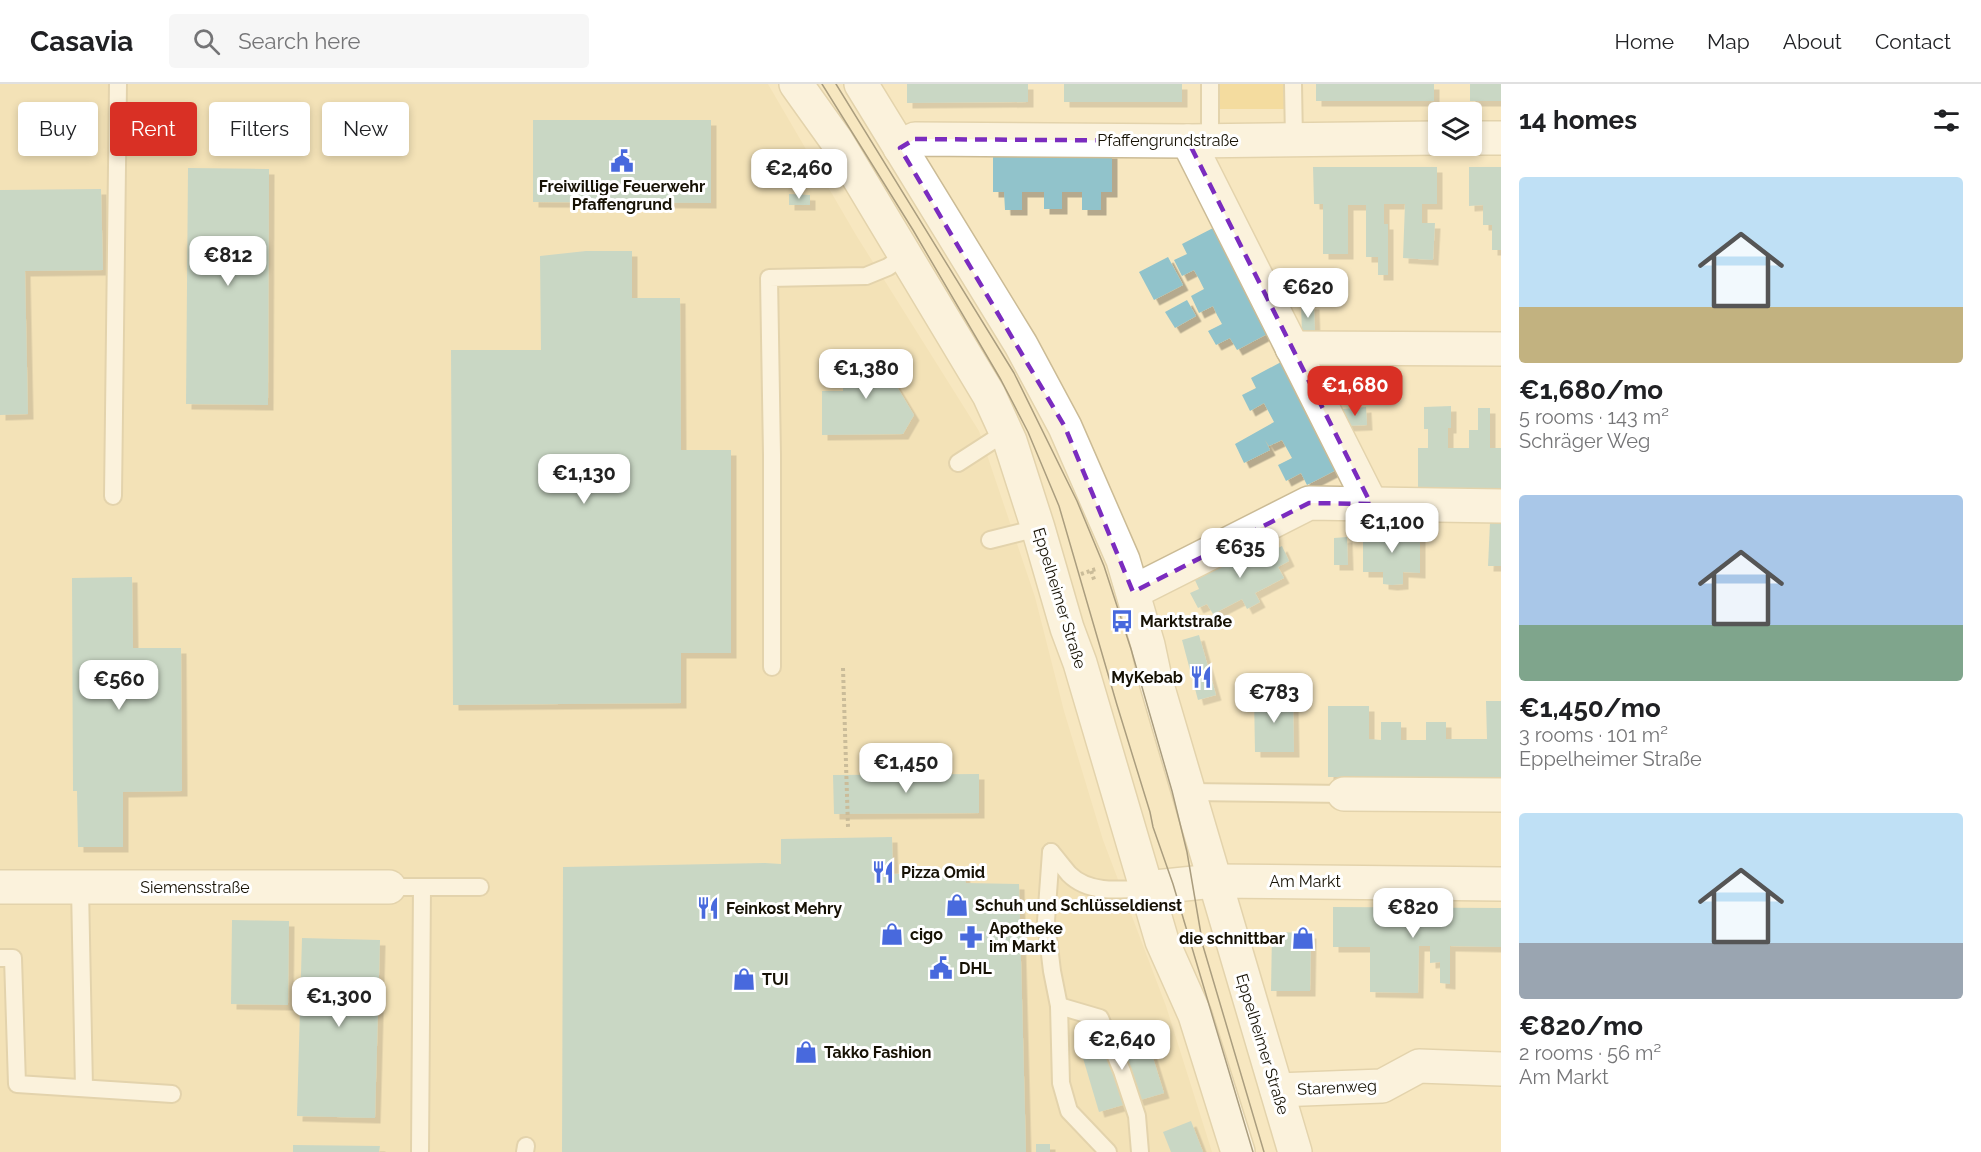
<!DOCTYPE html>
<meta charset="utf-8">
<style>
:root{--surface:#fff;--page:#f6f6f6;--text:#202124;--muted:#757577;--line:#e0e0e0;--accent:#d93025}
body{margin:0;font-family:Raleway,sans-serif;background:var(--page);color:var(--text);height:100vh;display:flex;flex-direction:column;font-size:22px;white-space:nowrap}
*{box-sizing:border-box;margin:0}
p{font-size:20px;color:var(--muted)}
.icon{flex:none;width:33px;height:33px;fill:none;stroke:currentColor;stroke-width:2;stroke-linecap:round;stroke-linejoin:round}
.map{position:relative;flex:1;overflow:hidden}
.sheet{display:flex;flex-direction:column;background:var(--surface);width:480px}
.sheet>*{flex:none}
.banner{position:absolute;left:18px;top:18px;width:570px;height:54px;display:flex;gap:12px}
.controls{position:absolute;left:1428px;top:18px;display:grid;gap:12px}
.controls a{display:grid;place-items:center;width:54px;height:54px;border-radius:6px;background:var(--surface);box-shadow:0 3px 9px #0003;font-size:30px}
.price{position:absolute;translate:-50% -51px;padding:0 14px;border-radius:12px;background:#fff;color:#222;font-size:20px;line-height:39px;filter:drop-shadow(0 2px 3px #0008)}
.price::after{content:'';position:absolute;left:50%;top:36px;width:18px;height:14px;margin-left:-9px;background:inherit;clip-path:polygon(0 0,100% 0,50% 100%)}
.price.on{background:var(--accent);color:#fff}
ul{padding:0;list-style:none}
li{display:grid;align-content:center;gap:12px;height:318px;padding:0 18px}
li span{display:grid;place-items:center;height:186px;border-radius:6px;color:#555}
li>.icon{margin-inline-start:auto}
span .icon{width:108px;height:108px;fill:#fffc;stroke-width:1}
li b{font-size:26px}
h2{display:flex;justify-content:space-between;align-items:center;height:72px;padding:0 18px;font-size:26px}
.tag{padding:0 21px;border-radius:6px;background:var(--surface);box-shadow:0 3px 9px #0003;font-size:21px;line-height:54px}
.tag.on{background:var(--accent);color:#fff}
header{display:flex;align-items:center;gap:36px;box-sizing:border-box;height:84px;padding:0 30px;background:var(--surface);border-bottom:2px solid var(--line)}
header strong{font-size:28px}
nav{display:flex;gap:33px;margin-inline-start:auto;font-size:21px}
.search{width:420px;height:54px;background:var(--page);display:flex;align-items:center;gap:15px;box-sizing:border-box;padding:0 21px;border-radius:6px;color:var(--muted);font-size:22px}
main{display:flex;flex:1;min-height:0}
.map>svg:first-child{display:block}
</style>
<header>
<strong>Casavia</strong>
<div class="search"><svg class="icon" aria-label="search" viewBox="0 0 24 24"><circle cx="10" cy="10" r="6"/><path d="M15 15l6 6"/></svg>Search here</div>
<nav><a>Home</a><a>Map</a><a>About</a><a>Contact</a></nav>
</header>
<main>
<div class="map">
<svg width="1501" height="1068" viewBox="0 0 1501 1068">
<defs>
<filter id="shadow"><feDropShadow dx="5.5" dy="5.5" stdDeviation="0" flood-color="#0004"/></filter>
</defs>
<rect width="100%" height="100%" fill="#f7e7c0"/>
<!-- built -->
<polygon fill="#eedbad" points="0,0 768,0 856,151 979,347 1035,513 1064,627 1103,756 1166,922 1212,1068 0,1068"/>
<!-- green -->
<polygon fill="#f0ce79" points="1216,0 1287,0 1288,25 1216,25"/>
<!-- building -->
<g fill="#91c3cb" filter="url(#shadow)">
<polygon points="907,0 1028,0 1028,18 907,19"/>
<rect x="1064" y="0" width="118" height="18"/>
<rect x="1316" y="0" width="118" height="17"/>
<rect x="1470" y="0" width="31" height="17"/>
<polygon points="533,36 711,36 711,119 533,118"/>
<polygon points="993,69 1112,69 1112,108 1101,108 1101,126 1082,126 1082,108 1062,108 1062,125 1044,125 1044,108 1022,108 1022,126 1005,126 1004,108 993,108"/>
<polygon points="1313,83 1437,83 1437,120 1422,120 1422,139 1435,139 1433,176 1403,174 1405,120 1384,120 1384,140 1388,140 1388,191 1378,191 1378,173 1366,173 1366,121 1348,121 1348,170 1323,170 1323,120 1314,120"/>
<polygon points="1469,83 1501,83 1501,166 1492,166 1492,141 1483,141 1483,121 1469,122"/>
<polygon points="188,84 269,85 268,321 186,320"/>
<polygon points="101,105 103,186 25,187 28,330 0,331 0,106"/>
<polygon points="789,110 810,111 810,121 789,121"/>
<polygon points="1215,143 1269,249 1237,266 1230,254 1216,261 1208,247 1222,240 1217,231 1213,222 1199,229 1191,212 1204,205 1199,195 1194,186 1182,192 1174,176 1187,170 1182,160"/>
<polygon points="586,167 632,167 632,214 680,214 681,366 731,366 731,569 681,569 681,619 453,621 451,266 541,266 540,172"/>
<polygon points="1168,173 1183,201 1154,216 1139,188"/>
<polygon points="1187,216 1196,232 1175,244 1165,228"/>
<polygon points="1301,220 1314,220 1315,249 1302,250"/>
<polygon points="890,270 890,291 914,331 903,350 822,351 822,307 843,307 843,271"/>
<polygon points="1283,277 1338,385 1307,401 1301,389 1286,397 1278,381 1292,374 1282,356 1269,362 1265,356 1270,366 1244,379 1235,360 1274,338 1264,319 1250,327 1242,311 1256,304 1251,294"/>
<polygon points="1451,322 1451,344 1448,344 1448,364 1469,364 1469,346 1478,346 1478,324 1490,324 1490,364 1501,364 1501,406 1418,407 1418,364 1428,364 1428,345 1424,345 1424,323"/>
<polygon points="1366,323 1367,341 1344,342 1343,325"/>
<polygon points="1490,438 1501,439 1501,482 1488,482"/>
<polygon points="1363,447 1420,447 1420,489 1403,488 1403,500 1392,501 1383,500 1383,488 1363,488"/>
<polygon points="1347,453 1348,481 1334,481 1334,454"/>
<polygon points="1266,458 1270,468 1282,462 1289,477 1278,483 1284,494 1255,509 1260,518 1247,525 1242,515 1213,530 1207,520 1198,524 1190,509 1199,505 1194,494"/>
<polygon points="132,493 133,564 181,564 182,707 123,708 123,763 78,763 77,707 73,707 72,494"/>
<polygon points="1199,551 1216,611 1198,616 1182,556"/>
<polygon points="1254,612 1293,612 1294,668 1255,668"/>
<polygon points="1486,617 1501,617 1501,693 1328,693 1328,622 1369,622 1369,655 1381,656 1381,638 1401,638 1401,656 1426,656 1426,638 1446,638 1446,655 1487,655"/>
<polygon points="979,690 979,729 834,730 833,691"/>
<polygon points="892,753 893,790 964,789 966,799 1019,800 1026,1068 562,1068 563,783 765,779 781,780 781,755"/>
<polygon points="1333,823 1501,824 1501,863 1450,862 1450,900 1440,899 1440,878 1430,879 1430,862 1419,862 1418,909 1370,908 1370,863 1333,863"/>
<polygon points="232,836 289,837 288,921 231,920"/>
<polygon points="1272,848 1311,849 1310,907 1271,907"/>
<polygon points="302,854 380,856 375,1034 297,1032"/>
<polygon points="1144,945 1164,1009 1099,1028 1080,964"/>
<polygon points="1191,1037 1203,1068 1171,1068 1163,1048"/>
<rect x="1036" y="1060" width="14" height="8"/>
<polygon points="293,1061 380,1062 379,1068 293,1068"/>
</g>
<g fill="none" stroke-linecap="round" stroke-linejoin="round">
<!-- lane casing -->
<g stroke="#cbbb95" stroke-width="20">
<g id="lane">
<polyline points="1210,0 1210,56"/>
<polyline points="1293,0 1294,56"/>
<polyline points="958,379 1006,348"/>
<polyline points="113,412 118,0"/>
<polyline points="990,456 1038,444"/>
<polyline points="772,583 772,371 769,194 866,192 888,183 905,171"/>
<polyline points="1189,708 1344,710"/>
<polyline points="1051,768 1046,837 1052,887 1059,922 1061,999 1069,1027 1108,1068"/>
<path d="M1051,768C1057,775 1063,783 1069,790C1089,810 1120,806 1145,804"/>
<polyline points="389,803 422,803 420,1068"/>
<polyline points="422,803 480,803"/>
<polyline points="80,804 84,1004"/>
<polyline points="0,874 13,874 17,1000 172,1010"/>
<polyline points="1059,922 1100,934 1122,987 1137,1032 1140,1068"/>
<polyline points="525,1068 526,1062"/>
</g>
</g>
<!-- street casing -->
<g stroke="#cbbb95" stroke-width="36">
<g id="street">
<polyline points="1472,54 1501,54"/>
<polyline points="1188,57 1371,420"/>
<polyline points="900,64 915,55 1188,57 1438,54"/>
<polyline points="1292,264 1501,265"/>
<polyline points="1133,508 1309,419 1501,422"/>
<polyline points="1344,710 1501,711"/>
<polyline points="0,803 389,803"/>
<polyline points="1145,804 1214,797 1501,800"/>
<polyline points="1277,1006 1382,1002 1419,982 1501,985"/>
</g>
</g>
<!-- secondary casing -->
<g stroke="#cbbb95" stroke-width="36">
<g id="secondary">
<polyline points="796,0 836,56 989,311 1010,357 1038,444 1067,544 1080,579 1162,857 1195,931 1238,1068"/>
<polyline points="861,0 1021,261 1065,343 1123,476 1148,561 1155,594 1295,1068"/>
</g>
</g>
<!-- path -->
<g stroke="#92876c" stroke-width="4" stroke-dasharray="3 3" stroke-linecap="butt">
<polyline points="1091,487 1095,498"/>
<polyline points="1081,490 1096,485"/>
<polyline points="843,584 848,743"/>
</g>
<!-- lane -->
<use href="#lane" stroke="#fff" stroke-width="16"/>
<!-- street -->
<use href="#street" stroke="#fff" stroke-width="33"/>
<!-- secondary -->
<use href="#secondary" stroke="#fff" stroke-width="33"/>
<!-- tram -->
<g stroke="#4c4431" stroke-width="1.5">
<polyline points="822,0 913,146 1001,296 1028,348 1059,422 1117,621 1150,728 1153,743 1173,800 1253,1068"/>
<polyline points="836,0 1014,289 1077,417 1104,482 1131,565 1172,707 1187,768 1203,862 1264,1068"/>
</g>
</g>
<!-- marked area -->
<path d="M0 0H1501V1068H0ZM915,55L1188,57L1371,420L1309,419L1133,508L1065,343L900,64Z" fill="#f7e7c0" fill-opacity=".55" fill-rule="evenodd"/>
<path fill="none" stroke="#7b2cbf" stroke-width="4.5" stroke-dasharray="12 8" stroke-linejoin="round" d="M915,55L1188,57L1371,420L1309,419L1133,508L1065,343L900,64Z"/>
<!-- icons -->
<defs>
<g id="civic-bare" transform="scale(1.8)"><path d="M-.6-6.5H3V-4.5H.6V-3L4-1V1h2V6H-6V1h2V-1L-.6-3ZM-1.2 2.5V6h2.4V2.5Z" fill="#4869dd" stroke="#fff" stroke-width="2.5" paint-order="stroke"/></g>
<g id="bus-bare" transform="scale(1.8)"><path d="M-5-6H5V4H4V6H2V4H-2V6H-4V4H-5ZM-3.5-4V0h7V-4ZM-3.5 1.2v1.5H-2V1.2ZM2 1.2v1.5H3.5V1.2Z" fill="#4869dd" stroke="#fff" stroke-width="2.5" paint-order="stroke"/></g>
<g id="restaurant-bare" transform="scale(1.8)"><path d="M-5-6h1v4h1v-4h1v4h1v-4h1v5L-1.5 .5V6h-2V.5L-5-1ZM5-6V6H3V1.5H1.5Q1.5-4 5-6Z" fill="#4869dd" stroke="#fff" stroke-width="2.5" paint-order="stroke"/></g>
<g id="shop-bare" transform="scale(1.8)"><path d="M-5-2.5h2.3a2.7 3.5 0 0 1 5.4 0H5L5.5 6h-11ZM-1.5-2.5h3a1.5 2.3 0 0 0-3 0Z" fill="#4869dd" stroke="#fff" stroke-width="2.5" paint-order="stroke"/></g>
<g id="pharmacy-bare" transform="scale(1.8)"><path d="M-2-6h4v4h4v4h-4v4h-4v-4h-4v-4h4Z" fill="#4869dd" stroke="#fff" stroke-width="2.5" paint-order="stroke"/></g>
</defs>
<g fill-rule="evenodd">
<use href="#civic-bare" x="622" y="77"/>
<use href="#bus-bare" x="1122" y="537"/>
<use href="#restaurant-bare" x="1201" y="593"/>
<use href="#restaurant-bare" x="883" y="788"/>
<use href="#shop-bare" x="957" y="821"/>
<use href="#restaurant-bare" x="708" y="824"/>
<use href="#shop-bare" x="892" y="850"/>
<use href="#pharmacy-bare" x="971" y="853"/>
<use href="#shop-bare" x="1303" y="854"/>
<use href="#civic-bare" x="941" y="884"/>
<use href="#shop-bare" x="744" y="895"/>
<use href="#shop-bare" x="806" y="968"/>
</g>
<g text-anchor="middle" stroke-width="6" stroke-linejoin="round" paint-order="stroke">
<!-- street labels -->
<g font-size="16" fill="#161104" stroke="#fff">
<text x="1168" y="62">Pfaffengrundstraße</text>
<text transform="translate(1060 514) rotate(73)" y="6">Eppelheimer Straße</text>
<text x="1305" y="803">Am Markt</text>
<text x="195" y="809">Siemensstraße</text>
<text transform="translate(1263 960) rotate(73)" y="6">Eppelheimer Straße</text>
<text transform="translate(1337 1003) rotate(-3)" y="6">Starenweg</text>
</g>
<!-- poi labels -->
<g font-size="16" font-weight="bold" fill="#161104" stroke="#fff" text-anchor="start">
<text x="622" y="108" text-anchor="middle">Freiwillige Feuerwehr<tspan x="622" dy="18">Pfaffengrund</tspan></text>
<text x="1140" y="543">Marktstraße</text>
<text x="1183" y="599" text-anchor="end">MyKebab</text>
<text x="901" y="794">Pizza Omid</text>
<text x="975" y="827">Schuh und Schlüsseldienst</text>
<text x="726" y="830">Feinkost Mehry</text>
<text x="989" y="850">Apotheke<tspan x="989" dy="18">im Markt</tspan></text>
<text x="910" y="856">cigo</text>
<text x="1285" y="860" text-anchor="end">die schnittbar</text>
<text x="959" y="890">DHL</text>
<text x="762" y="901">TUI</text>
<text x="824" y="974">Takko Fashion</text>
</g>
</g>
</svg>
<div class="controls">
<a><svg class="icon" aria-label="layers" viewBox="0 0 24 24"><path d="M12 4l9 5-9 5-9-5zM3 14l9 5 9-5"/></svg></a>
</div>
<b class="price" style="left:799px;top:116px">€2,460</b>
<b class="price" style="left:228px;top:203px">€812</b>
<b class="price" style="left:1308px;top:235px">€620</b>
<b class="price" style="left:866px;top:316px">€1,380</b>
<b class="price on" style="left:1355px;top:333px">€1,680</b>
<b class="price" style="left:584px;top:421px">€1,130</b>
<b class="price" style="left:1392px;top:470px">€1,100</b>
<b class="price" style="left:1240px;top:495px">€635</b>
<b class="price" style="left:119px;top:627px">€560</b>
<b class="price" style="left:1274px;top:640px">€783</b>
<b class="price" style="left:906px;top:710px">€1,450</b>
<b class="price" style="left:1413px;top:855px">€820</b>
<b class="price" style="left:339px;top:944px">€1,300</b>
<b class="price" style="left:1122px;top:987px">€2,640</b>
<div class="banner">
<a class="tag">Buy</a>
<a class="tag on">Rent</a>
<a class="tag">Filters</a>
<a class="tag">New</a>
</div>
</div>
<section class="sheet">
<h2>14 homes<svg class="icon" aria-label="filters" viewBox="0 0 24 24"><path d="M4 7h16M4 17h16"/><circle cx="9" cy="7" r="2"/><circle cx="15" cy="17" r="2"/></svg></h2>
<ul>
<li><span style="background:linear-gradient(#bfe0f5 70%,#c2b280 0)"><svg class="icon" aria-label="home" viewBox="0 0 24 24"><path d="M3 11l9-7 9 7M6 9v11h12V9"/></svg></span><div><b>€1,680/mo</b><p>5 rooms · 143 m²</p><p>Schräger Weg</p></div></li>
<li><span style="background:linear-gradient(#a9c7e8 70%,#7fa58c 0)"><svg class="icon" aria-label="home" viewBox="0 0 24 24"><path d="M3 11l9-7 9 7M6 9v11h12V9"/></svg></span><div><b>€1,450/mo</b><p>3 rooms · 101 m²</p><p>Eppelheimer Straße</p></div></li>
<li><span style="background:linear-gradient(#bfe0f5 70%,#9aa5b1 0)"><svg class="icon" aria-label="home" viewBox="0 0 24 24"><path d="M3 11l9-7 9 7M6 9v11h12V9"/></svg></span><div><b>€820/mo</b><p>2 rooms · 56 m²</p><p>Am Markt</p></div></li>
</ul>
</section>
</main>
